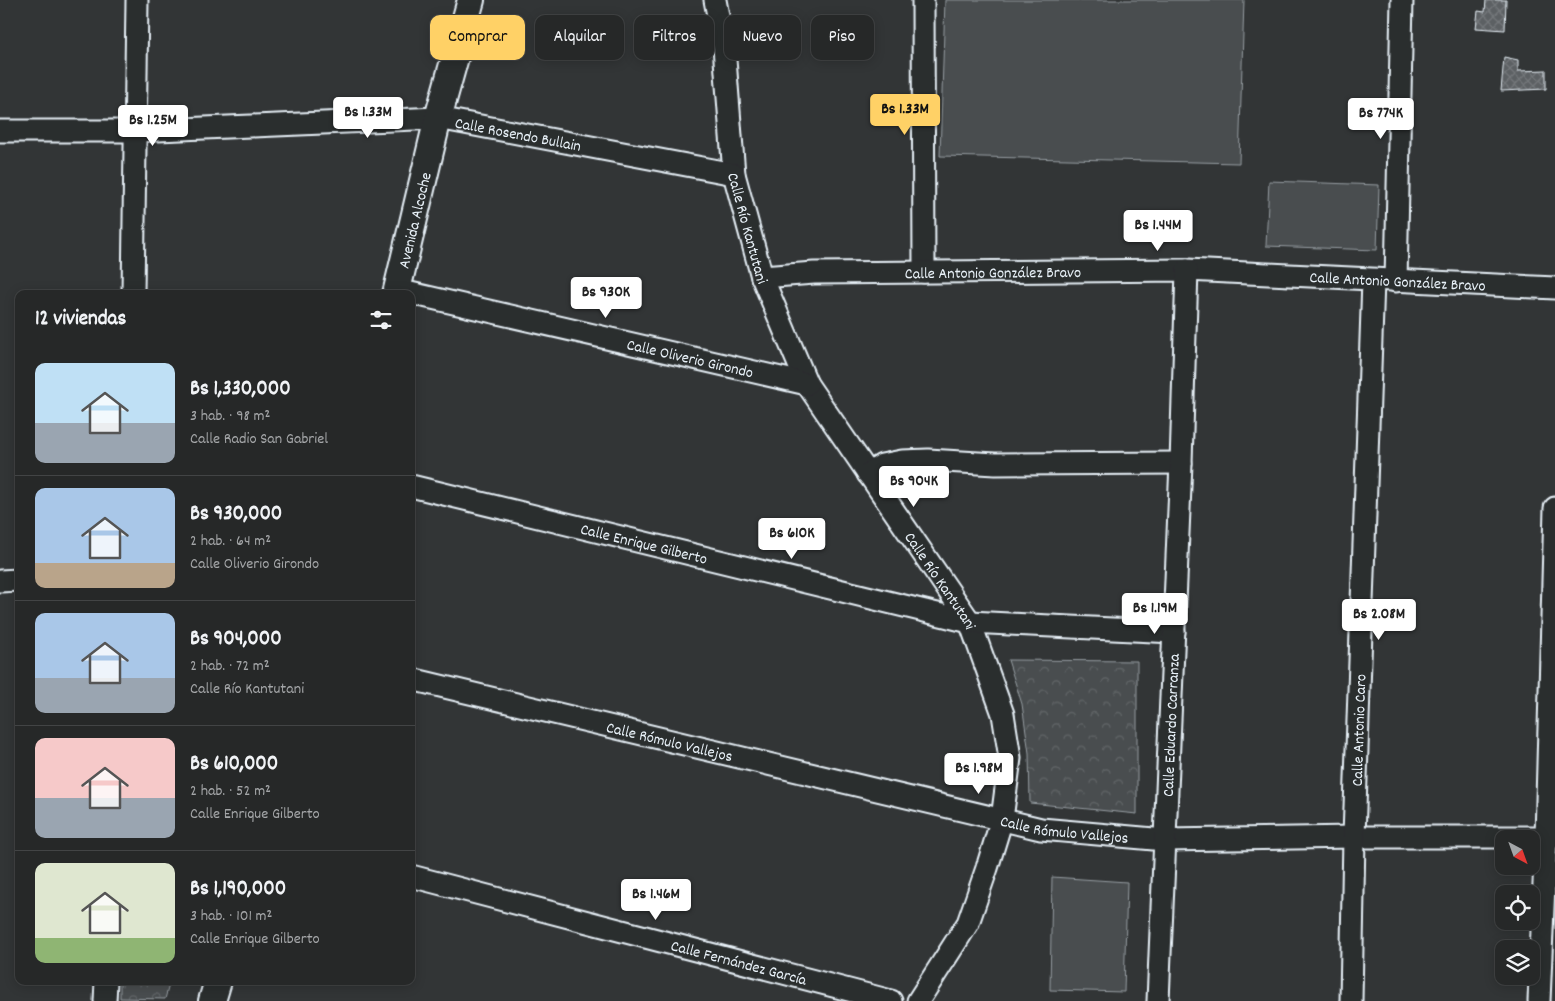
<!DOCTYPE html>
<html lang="es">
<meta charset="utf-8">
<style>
:root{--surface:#262828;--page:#2e3030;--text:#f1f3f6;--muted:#a4a6a8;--line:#424445;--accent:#ffd166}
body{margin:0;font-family:Dekko,sans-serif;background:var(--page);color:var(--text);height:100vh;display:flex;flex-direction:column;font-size:19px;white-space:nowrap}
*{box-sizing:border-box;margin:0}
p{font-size:16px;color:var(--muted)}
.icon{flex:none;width:28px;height:28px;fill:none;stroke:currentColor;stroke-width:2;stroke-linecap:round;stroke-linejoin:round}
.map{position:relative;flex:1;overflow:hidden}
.details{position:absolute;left:15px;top:290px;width:400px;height:695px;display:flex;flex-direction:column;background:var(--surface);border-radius:10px;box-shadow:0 2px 12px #0003,0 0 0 1px var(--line)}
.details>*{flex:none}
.banner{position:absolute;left:430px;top:15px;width:475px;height:45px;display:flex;gap:10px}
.needle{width:32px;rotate:139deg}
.controls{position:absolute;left:1495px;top:830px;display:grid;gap:10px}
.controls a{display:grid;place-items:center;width:45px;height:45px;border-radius:10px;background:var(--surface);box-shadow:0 2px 12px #0003,0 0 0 1px var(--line);font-size:25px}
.price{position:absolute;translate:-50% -42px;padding:0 11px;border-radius:5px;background:#fff;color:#222;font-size:16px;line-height:32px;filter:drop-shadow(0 1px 2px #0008)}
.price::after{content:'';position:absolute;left:50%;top:30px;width:15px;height:11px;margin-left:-8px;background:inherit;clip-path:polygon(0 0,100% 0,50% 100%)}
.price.current{background:var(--accent);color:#111}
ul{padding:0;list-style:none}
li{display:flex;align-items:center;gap:15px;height:125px;padding:0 20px}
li+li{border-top:1px solid var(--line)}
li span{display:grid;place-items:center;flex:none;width:140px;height:100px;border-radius:10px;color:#555}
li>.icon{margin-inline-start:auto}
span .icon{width:60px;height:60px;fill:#fffc;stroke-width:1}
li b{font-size:21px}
h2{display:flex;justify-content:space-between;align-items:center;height:60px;padding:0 20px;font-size:21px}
.pill{padding:0 18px;border-radius:10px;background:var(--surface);box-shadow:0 2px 12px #0003,0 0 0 1px var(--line);font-size:18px;line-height:45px}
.pill.current{background:var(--accent);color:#111}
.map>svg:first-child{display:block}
</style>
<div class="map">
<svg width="1555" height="1001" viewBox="0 0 1555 1001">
<defs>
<pattern id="park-crowns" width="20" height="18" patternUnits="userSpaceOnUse" patternTransform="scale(1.25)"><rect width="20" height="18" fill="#494d4f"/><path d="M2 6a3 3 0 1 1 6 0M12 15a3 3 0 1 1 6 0" fill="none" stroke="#636769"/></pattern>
<pattern id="building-cross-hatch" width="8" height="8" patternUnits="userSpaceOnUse" patternTransform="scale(1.25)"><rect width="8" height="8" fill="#5c6063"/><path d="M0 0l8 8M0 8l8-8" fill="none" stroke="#73777a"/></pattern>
</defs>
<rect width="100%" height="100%" fill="#323536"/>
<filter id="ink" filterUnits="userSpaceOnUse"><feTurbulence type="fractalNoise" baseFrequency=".02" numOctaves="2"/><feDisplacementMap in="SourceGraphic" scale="10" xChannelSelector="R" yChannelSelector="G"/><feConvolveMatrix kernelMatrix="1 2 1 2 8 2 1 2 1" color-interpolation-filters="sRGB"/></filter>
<g filter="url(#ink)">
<!-- park -->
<g fill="url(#park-crowns)" stroke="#989fa4">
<polygon points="1008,660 1137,661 1137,814 1030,803 1029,753 1022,704"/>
<polygon points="120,981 170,981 165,999 120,998"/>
</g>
<!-- garden -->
<g fill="#494d4f" stroke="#989fa4">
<polygon points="945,0 1244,0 1239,163 940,156"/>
<polygon points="1269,181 1379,185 1377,250 1266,246"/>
<polygon points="1052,877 1127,882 1124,992 1050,990"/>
</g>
<!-- building -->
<g fill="url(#building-cross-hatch)" stroke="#e8f1f8">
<polygon points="1486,0 1506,0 1505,30 1476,28 1478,11 1485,12"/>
<polygon points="1504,57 1518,60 1518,71 1546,70 1546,89 1501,91"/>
</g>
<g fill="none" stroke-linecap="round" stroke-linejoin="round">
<!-- minor casing -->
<g stroke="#e8f1f8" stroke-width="25">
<g id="minor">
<path id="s1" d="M715,0L724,47L734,174L762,277L807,384L970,622L1003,714L1010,758L1002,819L987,868L968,923L918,1001"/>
<polyline points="923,0 924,272"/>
<path id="s2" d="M0,131H135L438,118L734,174"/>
<path id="s3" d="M762,277L814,273L1187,270L1555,288"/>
<polyline points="1396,281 1402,0"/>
<path id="s4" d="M397,290L807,384"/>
<polyline points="133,294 137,0"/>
<polyline points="868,474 882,465 902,461 928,460 995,464 1181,463"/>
<path id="s5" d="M411,486L970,622L1174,632"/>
<polyline points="0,581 19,580"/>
<path id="s6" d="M411,679L1041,829L1165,840L1354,837H1555"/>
<path id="s7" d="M411,876L891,1001"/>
<polyline points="105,1001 106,981"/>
<path id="s8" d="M1158,1001L1181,463L1187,270"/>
<path id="s9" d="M1351,1001L1354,837L1373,280"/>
<polyline points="1539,1001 1546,837 1555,508"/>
</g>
</g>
<!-- tertiary casing -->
<g stroke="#e8f1f8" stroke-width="30">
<g id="tertiary">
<path id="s10" d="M396,294L438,118L471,0"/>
<polyline points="212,1001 218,981"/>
</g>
</g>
<!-- minor -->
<use href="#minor" stroke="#2a2d2e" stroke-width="21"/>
<!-- tertiary -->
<use href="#tertiary" stroke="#2a2d2e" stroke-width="26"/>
</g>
</g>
<g text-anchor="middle" stroke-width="5" stroke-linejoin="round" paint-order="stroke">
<!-- street labels -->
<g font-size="16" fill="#e8f1f8" stroke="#2a2d2e">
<text dy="6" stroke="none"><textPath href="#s2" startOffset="520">Calle Rosendo Bullain</textPath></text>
<text dy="6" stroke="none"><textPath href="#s10" startOffset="76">Avenida Alcoche</textPath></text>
<text dy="6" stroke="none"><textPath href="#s1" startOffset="231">Calle Río Kantutani</textPath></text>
<text dy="6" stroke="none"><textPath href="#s3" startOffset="231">Calle Antonio González Bravo</textPath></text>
<text dy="6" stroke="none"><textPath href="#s3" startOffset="636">Calle Antonio González Bravo</textPath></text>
<text dy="6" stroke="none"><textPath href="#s4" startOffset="301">Calle Oliverio Girondo</textPath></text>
<text dy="6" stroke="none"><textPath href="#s5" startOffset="240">Calle Enrique Gilberto</textPath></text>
<text dy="6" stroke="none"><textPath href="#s1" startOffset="636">Calle Río Kantutani</textPath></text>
<text dy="6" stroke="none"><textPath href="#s8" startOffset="276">Calle Eduardo Carranza</textPath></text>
<text dy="6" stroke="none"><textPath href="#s9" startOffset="271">Calle Antonio Caro</textPath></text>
<text dy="6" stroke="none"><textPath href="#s6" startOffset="266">Calle Rómulo Vallejos</textPath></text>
<text dy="6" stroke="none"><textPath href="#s6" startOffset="671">Calle Rómulo Vallejos</textPath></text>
<text dy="6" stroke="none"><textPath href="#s7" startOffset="339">Calle Fernández García</textPath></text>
</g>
</g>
</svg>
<div class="controls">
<a><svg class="needle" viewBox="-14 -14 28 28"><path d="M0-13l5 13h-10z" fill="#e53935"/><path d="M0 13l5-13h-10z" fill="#a4a6a8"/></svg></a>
<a><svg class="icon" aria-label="locate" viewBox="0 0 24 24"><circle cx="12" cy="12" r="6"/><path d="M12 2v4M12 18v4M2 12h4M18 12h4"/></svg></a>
<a><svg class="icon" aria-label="layers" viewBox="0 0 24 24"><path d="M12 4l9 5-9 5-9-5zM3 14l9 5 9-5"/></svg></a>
</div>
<b class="price current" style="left:905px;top:136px">Bs 1.33M</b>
<b class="price" style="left:368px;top:139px">Bs 1.33M</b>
<b class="price" style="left:1381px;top:140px">Bs 774K</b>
<b class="price" style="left:153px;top:147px">Bs 1.25M</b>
<b class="price" style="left:1158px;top:252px">Bs 1.44M</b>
<b class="price" style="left:606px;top:319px">Bs 930K</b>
<b class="price" style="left:914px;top:508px">Bs 904K</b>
<b class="price" style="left:792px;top:560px">Bs 610K</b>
<b class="price" style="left:1155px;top:635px">Bs 1.19M</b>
<b class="price" style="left:1379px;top:641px">Bs 2.08M</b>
<b class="price" style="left:979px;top:795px">Bs 1.98M</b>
<b class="price" style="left:656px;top:921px">Bs 1.46M</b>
<div class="banner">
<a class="pill current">Comprar</a>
<a class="pill">Alquilar</a>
<a class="pill">Filtros</a>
<a class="pill">Nuevo</a>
<a class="pill">Piso</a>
</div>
<section class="details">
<h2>12 viviendas<svg class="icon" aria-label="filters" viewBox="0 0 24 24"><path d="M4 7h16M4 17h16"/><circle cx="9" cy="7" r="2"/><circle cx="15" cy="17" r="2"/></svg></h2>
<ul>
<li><span style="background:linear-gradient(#bfe0f5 60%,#9aa5b1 0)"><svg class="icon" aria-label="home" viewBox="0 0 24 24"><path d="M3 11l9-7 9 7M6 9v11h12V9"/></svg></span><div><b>Bs 1,330,000</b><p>3 hab. · 98 m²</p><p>Calle Radio San Gabriel</p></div></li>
<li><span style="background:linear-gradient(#a9c7e8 75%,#b9a48a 0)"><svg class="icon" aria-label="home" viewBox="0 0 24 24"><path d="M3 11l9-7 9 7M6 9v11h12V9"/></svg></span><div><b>Bs 930,000</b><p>2 hab. · 64 m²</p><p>Calle Oliverio Girondo</p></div></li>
<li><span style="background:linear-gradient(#a9c7e8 65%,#9aa5b1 0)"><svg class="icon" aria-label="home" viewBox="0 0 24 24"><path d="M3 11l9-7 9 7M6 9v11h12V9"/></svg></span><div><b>Bs 904,000</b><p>2 hab. · 72 m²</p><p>Calle Río Kantutani</p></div></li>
<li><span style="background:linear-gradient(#f6c9c9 60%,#9aa5b1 0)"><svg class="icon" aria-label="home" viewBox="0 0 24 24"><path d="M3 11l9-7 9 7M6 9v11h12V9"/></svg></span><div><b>Bs 610,000</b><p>2 hab. · 52 m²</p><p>Calle Enrique Gilberto</p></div></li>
<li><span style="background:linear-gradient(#dfe7d0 75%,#8fb573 0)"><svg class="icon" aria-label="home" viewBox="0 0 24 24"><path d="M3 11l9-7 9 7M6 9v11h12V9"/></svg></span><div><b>Bs 1,190,000</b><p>3 hab. · 101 m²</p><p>Calle Enrique Gilberto</p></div></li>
</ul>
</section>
</div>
